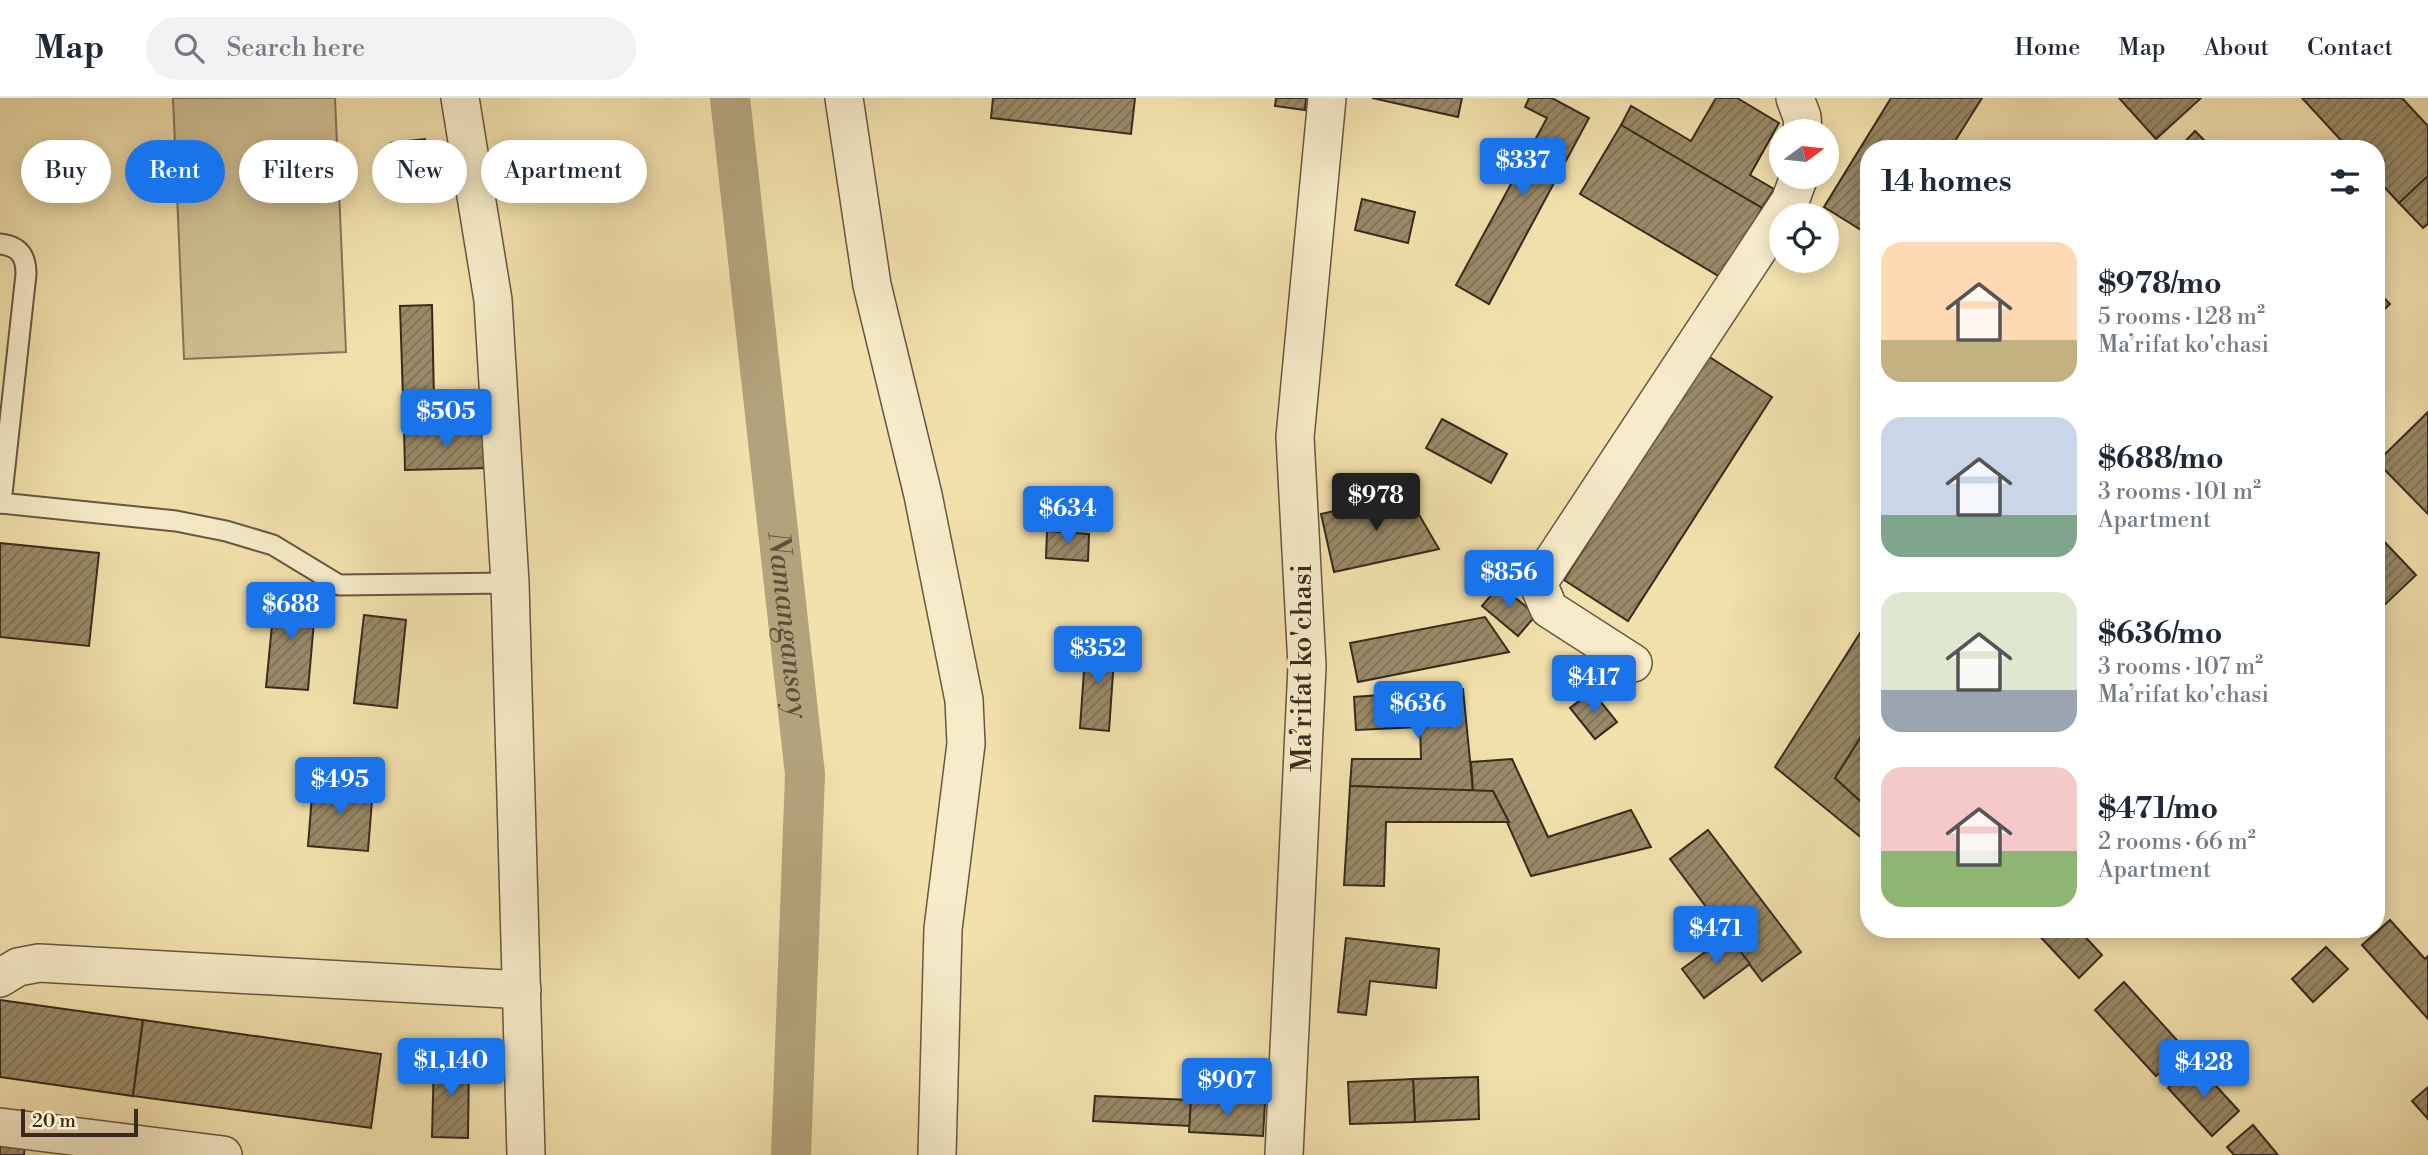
<!DOCTYPE html>
<meta charset="utf-8">
<style>
:root{--surface:#fff;--page:#f2f2f3;--text:#1f2937;--muted:#747a83;--line:#e0e1e3;--accent:#1a73e8}
body{margin:0;font-family:"Libre Bodoni",serif;background:var(--page);color:var(--text);height:100vh;display:flex;flex-direction:column;font-size:26px;white-space:nowrap}
*{box-sizing:border-box;margin:0}
p{font-size:23px;color:var(--muted)}
.icon{flex:none;width:38px;height:38px;fill:none;stroke:currentColor;stroke-width:2;stroke-linecap:round;stroke-linejoin:round}
.map{position:relative;flex:1;overflow:hidden}
.side{position:absolute;left:1860px;top:42px;width:525px;height:798px;display:flex;flex-direction:column;background:var(--surface);border-radius:28px;box-shadow:0 4px 18px #0003}
.side>*{flex:none}
.hud{position:absolute;left:21px;top:42px;width:665px;height:63px;display:flex;gap:14px}
.needle{width:46px;rotate:75deg}
.tools{position:absolute;left:1769px;top:21px;display:grid;gap:14px}
.tools a{display:grid;place-items:center;width:70px;height:70px;border-radius:50%;background:var(--surface);box-shadow:0 4px 18px #0003;font-size:35px}
.scale{position:absolute;left:21px;bottom:18px;width:117px;box-sizing:border-box;padding-left:7px;border:4px solid #382b1d;border-top:0;font-size:19px;line-height:24px;white-space:nowrap;color:#382b1d;-webkit-text-stroke:5px #f7ecca;paint-order:stroke}
.price{position:absolute;translate:-50% -60px;padding:0 16px;border-radius:7px;background:var(--accent);color:#fff;font-size:23px;line-height:46px;filter:drop-shadow(0 2px 4px #0008)}
.price::after{content:'';position:absolute;left:50%;top:42px;width:21px;height:16px;margin-left:-10px;background:inherit;clip-path:polygon(0 0,100% 0,50% 100%)}
.price.current{background:#222;color:#fff}
ul{padding:0;list-style:none}
li{display:flex;align-items:center;gap:21px;height:175px;padding:0 21px}
li span{display:grid;place-items:center;flex:none;width:196px;height:140px;border-radius:21px;color:#555}
li>.icon{margin-inline-start:auto}
span .icon{width:84px;height:84px;fill:#fffc;stroke-width:1}
li b{font-size:30px}
h2{display:flex;justify-content:space-between;align-items:center;height:84px;padding:0 21px;font-size:30px}
.tag{padding:0 24px;border-radius:32px;background:var(--surface);box-shadow:0 4px 18px #0003;font-size:24px;line-height:63px}
.tag.current{background:var(--accent);color:#fff}
header{display:flex;align-items:center;gap:42px;box-sizing:border-box;height:98px;padding:0 35px;background:var(--surface);border-bottom:2px solid var(--line)}
header strong{font-size:33px}
nav{display:flex;gap:38px;margin-inline-start:auto;font-size:24px}
.search{width:490px;height:63px;background:var(--page);display:flex;align-items:center;gap:18px;box-sizing:border-box;padding:0 24px;border-radius:38px;color:var(--muted);font-size:26px}
.map>svg:first-child{display:block}
</style>
<header>
<strong>Map</strong>
<div class="search"><svg class="icon" aria-label="search" viewBox="0 0 24 24"><circle cx="10" cy="10" r="6"/><path d="M15 15l6 6"/></svg>Search here</div>
<nav><a>Home</a><a>Map</a><a>About</a><a>Contact</a></nav>
</header>
<div class="map">
<svg width="2428" height="1057" viewBox="0 0 2428 1057">
<defs>
<pattern id="building-hatch" width="6" height="6" patternUnits="userSpaceOnUse" patternTransform="scale(1.75)"><rect width="6" height="6" fill="#998a68"/><path d="M-1 1l2-2M0 6l6-6M5 7l2-2" fill="none" stroke="#7e7155"/></pattern>
</defs>
<rect width="100%" height="100%" fill="#f2e1ad"/>
<filter id="stains"><feTurbulence type="fractalNoise" baseFrequency=".00286" numOctaves="4"/><feColorMatrix values="0 0 0 0 .2 0 0 0 0 .09 0 0 0 0 .02 0 0 0 .5 -.17"/></filter>
<radialGradient id="worn" r=".72"><stop offset=".6" stop-color="#630" stop-opacity="0"/><stop offset="1" stop-color="#630" stop-opacity=".3"/></radialGradient>
<!-- green -->
<polygon fill="#d2c295" stroke="#857659" stroke-width="2" points="173,0 335,0 346,254 184,261"/>
<g fill="none" stroke-linecap="round" stroke-linejoin="round">
<!-- canal -->
<path stroke="#b3a37c" stroke-width="40" id="s1" d="M730,0L805,676L791,1057"/>
</g>
<!-- building -->
<g fill="url(#building-hatch)" stroke="#382b1d" stroke-width="2">
<polygon points="993,0 1135,0 1131,36 991,20"/>
<polygon points="1276,0 1306,0 1305,12 1275,8"/>
<polygon points="1372,0 1462,0 1458,19"/>
<polygon points="1529,0 1552,0 1589,20 1489,206 1456,187 1547,20 1525,9"/>
<polygon points="1716,0 1737,0 1779,25 1750,77 1774,91 1762,110 1621,27 1631,8 1691,43"/>
<polygon points="1891,0 1982,0 1950,51 1869,51 1869,137 1824,109"/>
<polygon points="2119,0 2201,0 2156,41"/>
<polygon points="2302,0 2402,0 2428,28 2428,78 2399,105 2376,80 2376,51 2349,51"/>
<polygon points="1621,27 1762,110 1722,180 1580,96"/>
<polygon points="2195,33 2213,51 2178,51"/>
<polygon points="425,41 430,83 396,87 391,45"/>
<polygon points="2428,78 2428,126 2423,130 2399,105"/>
<polygon points="1362,101 1415,114 1408,145 1355,132"/>
<polygon points="2376,192 2390,206 2376,219"/>
<polygon points="432,207 434,302 480,300 481,328 404,331 400,208"/>
<polygon points="1708,258 1772,299 1628,523 1564,482"/>
<polygon points="1869,305 1869,323 1861,318"/>
<polygon points="2428,314 2428,416 2377,364"/>
<polygon points="1442,321 1507,356 1491,385 1426,350"/>
<polygon points="487,329 489,370 405,372 404,331"/>
<polygon points="1407,396 1439,451 1334,474 1321,416"/>
<polygon points="1047,433 1089,436 1088,463 1046,460"/>
<polygon points="2376,435 2416,477 2376,515"/>
<polygon points="0,445 99,455 89,548 0,539"/>
<polygon points="1500,487 1536,517 1518,538 1482,508"/>
<polygon points="275,496 316,500 308,592 266,589"/>
<polygon points="364,517 406,522 397,610 354,605"/>
<polygon points="1485,519 1509,554 1358,584 1350,545"/>
<polygon points="1869,521 1869,626 1835,680 1869,711 1869,746 1775,669"/>
<polygon points="1086,544 1115,546 1109,633 1080,630"/>
<polygon points="1463,591 1473,693 1350,688 1352,661 1421,661 1420,629 1356,632 1354,599"/>
<polygon points="1592,593 1617,624 1595,641 1570,610"/>
<polygon points="1869,626 1869,711 1835,680"/>
<polygon points="1512,661 1548,739 1631,712 1651,749 1531,778 1493,693 1473,693 1471,664"/>
<polygon points="313,685 373,690 368,753 308,748"/>
<polygon points="1350,688 1493,693 1509,724 1386,724 1384,788 1344,787"/>
<polygon points="1708,732 1801,854 1762,883 1670,761"/>
<polygon points="2390,822 2425,861 2428,858 2428,921 2362,847"/>
<polygon points="2033,831 2078,831 2102,857 2079,880"/>
<polygon points="1728,837 1750,866 1704,900 1682,871"/>
<polygon points="1346,840 1439,851 1436,890 1370,883 1366,917 1338,914"/>
<polygon points="2326,849 2348,871 2313,904 2292,881"/>
<polygon points="2124,884 2185,951 2156,978 2095,912"/>
<polygon points="0,902 143,922 133,998 0,979"/>
<polygon points="143,922 381,956 371,1030 133,998"/>
<polygon points="434,959 469,960 468,1040 432,1039"/>
<polygon points="2195,965 2239,1013 2212,1038 2168,990"/>
<polygon points="1478,979 1479,1021 1415,1024 1413,981"/>
<polygon points="1413,981 1415,1024 1350,1026 1348,984"/>
<polygon points="2428,989 2428,1021 2412,1003"/>
<polygon points="1095,998 1191,1002 1190,1028 1093,1023"/>
<polygon points="1191,1002 1265,1005 1263,1038 1189,1034"/>
<polygon points="2253,1027 2278,1057 2234,1057 2227,1049"/>
<polygon points="0,1045 25,1047 24,1057 0,1057"/>
</g>
<g fill="none" stroke-linecap="round" stroke-linejoin="round">
<!-- service casing -->
<g stroke="#665841" stroke-width="23">
<g id="service">
<path d="M0,146C19,148 26,158 26,176L1,405"/>
<polyline points="0,405 176,423 226,433 273,447 339,487 510,485"/>
</g>
</g>
<!-- minor casing -->
<g stroke="#665841" stroke-width="40">
<g id="minor">
<polyline points="460,0 493,202 510,485 526,1057"/>
<polyline points="844,0 872,187 923,397 964,602 966,646 943,831 937,1057"/>
<polyline points="1795,0 1802,19 1803,33"/>
<polyline points="1633,565 1549,511 1540,490 1541,481 1790,103 1799,79"/>
<polyline points="0,880 18,869 39,865 522,892"/>
<polyline points="0,1029 223,1057"/>
<polyline points="1284,1057 1307,568 1295,339 1327,0"/>
</g>
</g>
<!-- service -->
<use href="#service" stroke="#f7ecca" stroke-width="19"/>
<!-- minor -->
<use href="#minor" stroke="#f7ecca" stroke-width="37"/>
</g>
<g text-anchor="middle" stroke-width="6" stroke-linejoin="round" paint-order="stroke">
<!-- street labels -->
<g font-size="28" fill="#382b1d" stroke="#f7ecca">
<text transform="translate(1301 570) rotate(-90)" y="10">Maʼrifat ko'chasi</text>
</g>
<!-- water labels -->
<g font-size="30" font-style="italic" fill="#5d4f3a" stroke="#f7ecca">
<text dy="10" stroke="none"><textPath href="#s1" startOffset="530">Namangansoy</textPath></text>
</g>
</g>
<rect width="100%" height="100%" filter="url(#stains)"/>
<rect width="100%" height="100%" fill="url(#worn)"/>
</svg>
<div class="tools">
<a><svg class="needle" viewBox="-14 -14 28 28"><path d="M0-13l5 13h-10z" fill="#e53935"/><path d="M0 13l5-13h-10z" fill="#747a83"/></svg></a>
<a><svg class="icon" aria-label="locate" viewBox="0 0 24 24"><circle cx="12" cy="12" r="6"/><path d="M12 2v4M12 18v4M2 12h4M18 12h4"/></svg></a>
</div>
<div class="scale">20 m</div>
<b class="price" style="left:1523px;top:100px">$337</b>
<b class="price" style="left:446px;top:351px">$505</b>
<b class="price current" style="left:1376px;top:435px">$978</b>
<b class="price" style="left:1068px;top:448px">$634</b>
<b class="price" style="left:1509px;top:512px">$856</b>
<b class="price" style="left:291px;top:544px">$688</b>
<b class="price" style="left:1098px;top:588px">$352</b>
<b class="price" style="left:1594px;top:617px">$417</b>
<b class="price" style="left:1418px;top:643px">$636</b>
<b class="price" style="left:340px;top:719px">$495</b>
<b class="price" style="left:1716px;top:868px">$471</b>
<b class="price" style="left:451px;top:1000px">$1,140</b>
<b class="price" style="left:2204px;top:1002px">$428</b>
<b class="price" style="left:1227px;top:1020px">$907</b>
<div class="hud">
<a class="tag">Buy</a>
<a class="tag current">Rent</a>
<a class="tag">Filters</a>
<a class="tag">New</a>
<a class="tag">Apartment</a>
</div>
<section class="side">
<h2>14 homes<svg class="icon" aria-label="filters" viewBox="0 0 24 24"><path d="M4 7h16M4 17h16"/><circle cx="9" cy="7" r="2"/><circle cx="15" cy="17" r="2"/></svg></h2>
<ul>
<li><span style="background:linear-gradient(#ffd9b3 70%,#c2b280 0)"><svg class="icon" aria-label="home" viewBox="0 0 24 24"><path d="M3 11l9-7 9 7M6 9v11h12V9"/></svg></span><div><b>$978/mo</b><p>5 rooms · 128 m²</p><p>Maʼrifat ko'chasi</p></div></li>
<li><span style="background:linear-gradient(#c9d6e8 70%,#7fa58c 0)"><svg class="icon" aria-label="home" viewBox="0 0 24 24"><path d="M3 11l9-7 9 7M6 9v11h12V9"/></svg></span><div><b>$688/mo</b><p>3 rooms · 101 m²</p><p>Apartment</p></div></li>
<li><span style="background:linear-gradient(#dfe7d0 70%,#9aa5b1 0)"><svg class="icon" aria-label="home" viewBox="0 0 24 24"><path d="M3 11l9-7 9 7M6 9v11h12V9"/></svg></span><div><b>$636/mo</b><p>3 rooms · 107 m²</p><p>Maʼrifat ko'chasi</p></div></li>
<li><span style="background:linear-gradient(#f6c9c9 60%,#8fb573 0)"><svg class="icon" aria-label="home" viewBox="0 0 24 24"><path d="M3 11l9-7 9 7M6 9v11h12V9"/></svg></span><div><b>$471/mo</b><p>2 rooms · 66 m²</p><p>Apartment</p></div></li>
</ul>
</section>
</div>
